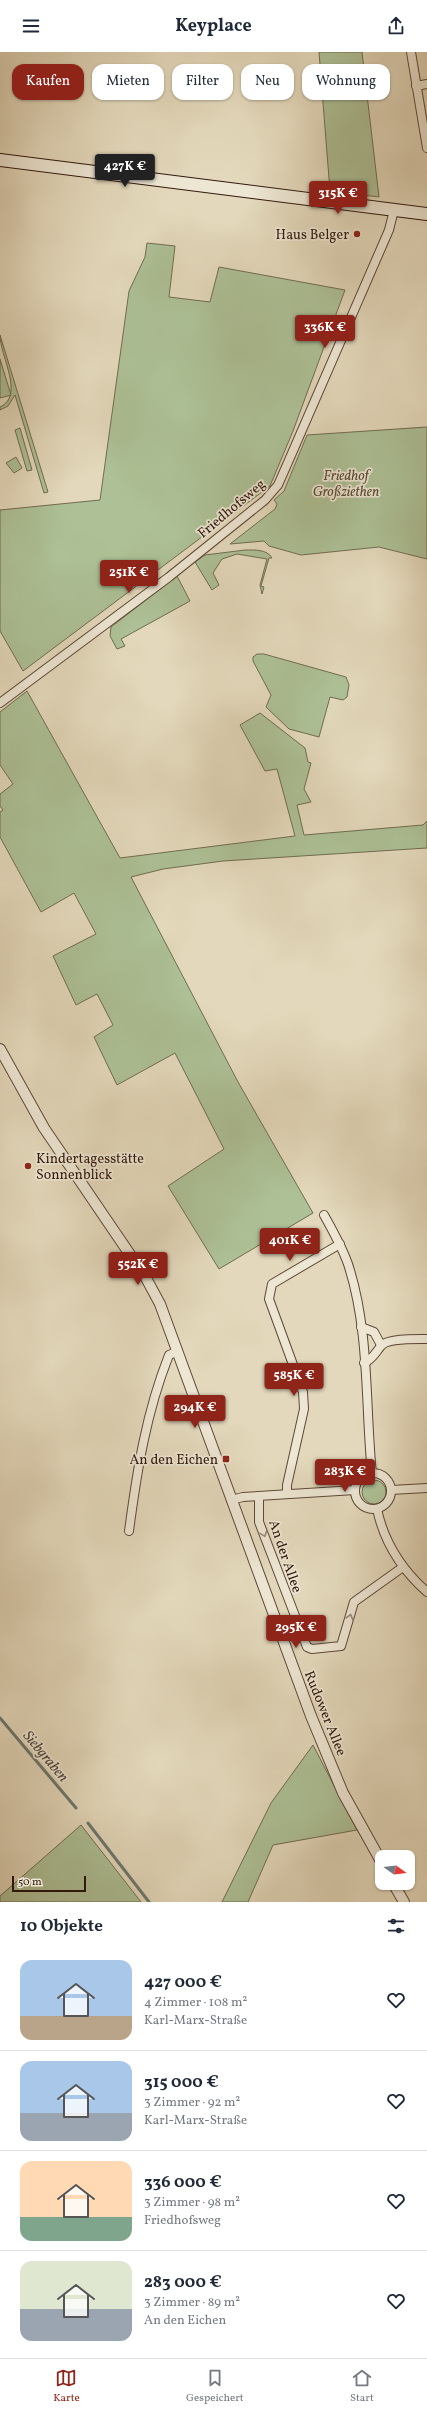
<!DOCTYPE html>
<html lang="de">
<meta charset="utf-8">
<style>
:root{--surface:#fff;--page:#f6f6f7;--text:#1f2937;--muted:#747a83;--line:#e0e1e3;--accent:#8f2418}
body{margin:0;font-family:Vollkorn,serif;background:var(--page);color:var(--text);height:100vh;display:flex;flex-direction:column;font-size:15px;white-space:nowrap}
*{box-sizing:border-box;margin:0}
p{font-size:13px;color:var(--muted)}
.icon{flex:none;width:22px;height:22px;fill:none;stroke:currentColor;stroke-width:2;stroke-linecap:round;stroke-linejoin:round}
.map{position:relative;height:1850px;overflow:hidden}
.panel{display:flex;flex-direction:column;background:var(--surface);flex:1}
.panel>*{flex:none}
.top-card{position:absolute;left:12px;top:12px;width:403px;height:36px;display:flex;gap:8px}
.needle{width:26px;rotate:104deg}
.controls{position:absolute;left:375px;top:1798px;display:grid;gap:8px}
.controls a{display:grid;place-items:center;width:40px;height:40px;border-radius:8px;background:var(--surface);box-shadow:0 1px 3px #0004;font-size:20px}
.scale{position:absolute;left:12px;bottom:10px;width:74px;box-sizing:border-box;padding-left:4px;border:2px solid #32180d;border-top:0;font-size:11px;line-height:14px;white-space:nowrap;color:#32180d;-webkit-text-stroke:3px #ede6d3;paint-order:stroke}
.price{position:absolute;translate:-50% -34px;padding:0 9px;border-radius:4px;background:var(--accent);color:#fff;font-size:13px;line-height:26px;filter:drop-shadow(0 1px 2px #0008)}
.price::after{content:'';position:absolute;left:50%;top:24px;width:12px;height:9px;margin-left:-6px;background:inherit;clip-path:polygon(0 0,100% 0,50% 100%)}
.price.active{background:#222;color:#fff}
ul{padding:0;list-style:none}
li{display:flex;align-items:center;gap:12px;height:100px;padding:0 20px}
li+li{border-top:1px solid var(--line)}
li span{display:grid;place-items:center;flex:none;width:112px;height:80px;border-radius:12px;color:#555}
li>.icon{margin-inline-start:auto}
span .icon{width:48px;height:48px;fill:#fffc;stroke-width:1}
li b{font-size:17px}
h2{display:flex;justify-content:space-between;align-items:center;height:48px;padding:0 20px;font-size:17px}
.tag{padding:0 14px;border-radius:12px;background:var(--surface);box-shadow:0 1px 3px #0004;font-size:14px;line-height:36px}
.tag.active{background:var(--accent);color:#fff}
header{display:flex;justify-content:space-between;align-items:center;height:52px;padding:0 20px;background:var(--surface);font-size:18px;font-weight:700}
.dock{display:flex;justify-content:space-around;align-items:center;height:56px;border-top:1px solid var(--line);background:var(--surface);font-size:11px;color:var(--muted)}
.dock a{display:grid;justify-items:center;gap:2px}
.dock .active{color:var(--accent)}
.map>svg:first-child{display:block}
</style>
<header><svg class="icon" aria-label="menu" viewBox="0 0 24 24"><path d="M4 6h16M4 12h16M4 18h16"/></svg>Keyplace<svg class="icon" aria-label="share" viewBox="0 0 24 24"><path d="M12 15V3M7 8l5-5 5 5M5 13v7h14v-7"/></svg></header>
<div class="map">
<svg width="427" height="1850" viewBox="0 0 427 1850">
<rect width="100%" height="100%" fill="#e3d8bb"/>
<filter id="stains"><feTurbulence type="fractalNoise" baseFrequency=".005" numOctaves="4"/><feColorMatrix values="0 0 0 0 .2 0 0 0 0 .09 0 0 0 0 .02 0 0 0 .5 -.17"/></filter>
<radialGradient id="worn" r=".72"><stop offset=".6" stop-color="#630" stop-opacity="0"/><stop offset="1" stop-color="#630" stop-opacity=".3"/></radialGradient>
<!-- green -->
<g fill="#adc096" stroke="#706c52">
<polygon points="319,0 362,0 379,145 330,139"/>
<polygon points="147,191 175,194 169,245 210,250 219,215 345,238 293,379 270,434 23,619 0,579 0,458 100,448 129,239 145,205"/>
<path d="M0,283L48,440L44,441L15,343L8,354L0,358V355C25,344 0,304 0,283Z"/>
<polygon points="0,307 11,343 0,346"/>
<polygon points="427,375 427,507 379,495 301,503 269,494 264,489 230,492 275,457 277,452 274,448 284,439 307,383"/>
<polygon points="20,376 32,418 27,419 15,378"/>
<polygon points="16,405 22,416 14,421 6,411"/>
<path d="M245,498C254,498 267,497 272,506H269L261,534L264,535L262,542L260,533L267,507L237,502L222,507L213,521L219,533L212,538L195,510L205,503Z"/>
<polygon points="177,524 190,549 121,587 125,594 117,597 110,584 111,575"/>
<polygon points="257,602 264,602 346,625 349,633 347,645 343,648 330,645 319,685 289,677 266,655 271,643 253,609 253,605"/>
<polygon points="27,639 120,806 295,784 277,717 265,719 240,673 260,661 305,696 308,710 311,711 304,737 311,750 297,753 304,783 423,773 427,769 427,796 223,809 163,817 131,825 238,1030 313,1161 219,1217 168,1134 224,1097 175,1001 117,1033 94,985 113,973 97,942 76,953 53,904 96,882 74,841 41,860 0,785 0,760 3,758 0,754 0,742 13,732 0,713 0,660"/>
<circle cx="374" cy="1440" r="12"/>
<polygon points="313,1693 357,1778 273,1793 248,1850 222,1850 271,1751"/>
<polygon points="81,1773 141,1850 0,1850 0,1844"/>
</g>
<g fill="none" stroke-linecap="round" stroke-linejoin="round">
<!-- stream -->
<g stroke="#6d7971" stroke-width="3">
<polyline points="0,1666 76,1756"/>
<polyline points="88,1771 149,1850"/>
</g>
<!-- minor casing -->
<g stroke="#5e4838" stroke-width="10">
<g id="minor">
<polyline points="411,0 427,96"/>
<polyline points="416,34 427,32"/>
<polyline points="0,651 169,525 265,448 278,433 289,408 389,178 394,158"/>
<path d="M324,1163C333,1179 342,1195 348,1212C370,1279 365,1353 372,1422"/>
<polyline points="361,1275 374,1280 381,1293"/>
<path d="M364,1311C373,1307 375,1301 381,1294C387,1286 417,1287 427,1287"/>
<circle cx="373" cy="1439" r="18"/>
<polyline points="391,1438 427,1436"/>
<polyline points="287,1442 287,1433 304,1357 303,1340 269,1247 272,1232 340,1192"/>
<polyline points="259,1444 259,1470 307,1595 312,1597 341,1594 354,1550 403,1515"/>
<polyline points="231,1448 243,1445 355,1438"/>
<path d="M377,1457C384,1490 401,1517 427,1540"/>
<path d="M129,1479C137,1419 146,1361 169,1303L178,1299"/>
</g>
</g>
<!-- tertiary casing -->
<g stroke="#5e4838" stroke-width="12">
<g id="tertiary">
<polyline points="0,997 44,1076 146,1226 160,1252 311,1664 343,1741 382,1811"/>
<polyline points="393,1831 404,1850"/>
</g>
</g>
<!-- secondary casing -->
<g stroke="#32180d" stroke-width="14">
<polyline id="secondary" points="0,108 427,162"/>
</g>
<!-- minor -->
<use href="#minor" stroke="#ede6d3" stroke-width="8"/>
<!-- tertiary -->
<use href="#tertiary" stroke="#ede6d3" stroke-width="10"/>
<!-- secondary -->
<use href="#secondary" stroke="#ede6d3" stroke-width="12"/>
</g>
<!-- one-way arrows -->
<defs><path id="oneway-chevron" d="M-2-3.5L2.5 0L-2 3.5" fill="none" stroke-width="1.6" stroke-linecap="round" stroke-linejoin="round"/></defs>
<g stroke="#99897a">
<use href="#oneway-chevron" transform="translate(264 1482) rotate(70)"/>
<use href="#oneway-chevron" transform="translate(350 1565) rotate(-74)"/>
</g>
<!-- markers -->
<g fill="#8f2418" stroke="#ede6d3" stroke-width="1.5">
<circle cx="357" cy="182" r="4"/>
<circle cx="28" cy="1114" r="4"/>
<rect x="222" y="1403" width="8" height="8" rx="2"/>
</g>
<g text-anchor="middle" stroke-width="3.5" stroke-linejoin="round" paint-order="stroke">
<!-- poi labels -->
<g font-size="14" fill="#32180d" stroke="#ede6d3" text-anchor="end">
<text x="349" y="187">Haus Belger</text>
<text x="36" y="1111" text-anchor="start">Kindertagesstätte<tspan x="36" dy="16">Sonnenblick</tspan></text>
<text x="218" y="1412">An den Eichen</text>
</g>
<!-- park labels -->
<g font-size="14" font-style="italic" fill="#574a36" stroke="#ede6d3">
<text x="346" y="428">Friedhof<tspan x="346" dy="16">Großziethen</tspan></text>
</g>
<!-- street labels -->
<g font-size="14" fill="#32180d" stroke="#ede6d3">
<text transform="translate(231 456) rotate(-40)" y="5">Friedhofsweg</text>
<text transform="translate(286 1504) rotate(71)" y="5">An der Allee</text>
<text transform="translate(326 1661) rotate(68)" y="5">Rudower Allee</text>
</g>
<!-- water labels -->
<g font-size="15" font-style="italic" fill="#50483f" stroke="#ede6d3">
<text transform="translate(46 1704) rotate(50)" y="5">Siebgraben</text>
</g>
</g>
<rect width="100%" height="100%" filter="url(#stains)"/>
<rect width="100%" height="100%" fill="url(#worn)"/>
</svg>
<div class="controls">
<a><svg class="needle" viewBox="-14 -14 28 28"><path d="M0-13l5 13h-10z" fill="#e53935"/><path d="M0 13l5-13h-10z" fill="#747a83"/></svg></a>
</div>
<div class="scale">50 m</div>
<b class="price active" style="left:125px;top:136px">427K €</b>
<b class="price" style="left:338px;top:163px">315K €</b>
<b class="price" style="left:325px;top:297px">336K €</b>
<b class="price" style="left:129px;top:542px">251K €</b>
<b class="price" style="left:290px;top:1210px">401K €</b>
<b class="price" style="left:138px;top:1234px">552K €</b>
<b class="price" style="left:294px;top:1345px">585K €</b>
<b class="price" style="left:195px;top:1377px">294K €</b>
<b class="price" style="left:345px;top:1441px">283K €</b>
<b class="price" style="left:296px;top:1597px">295K €</b>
<div class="top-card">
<a class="tag active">Kaufen</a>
<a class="tag">Mieten</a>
<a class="tag">Filter</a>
<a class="tag">Neu</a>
<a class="tag">Wohnung</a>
</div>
</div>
<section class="panel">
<h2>10 Objekte<svg class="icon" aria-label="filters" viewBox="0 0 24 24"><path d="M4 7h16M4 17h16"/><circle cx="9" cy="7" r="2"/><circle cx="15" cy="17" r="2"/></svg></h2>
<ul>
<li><span style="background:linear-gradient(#a9c7e8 70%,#b9a48a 0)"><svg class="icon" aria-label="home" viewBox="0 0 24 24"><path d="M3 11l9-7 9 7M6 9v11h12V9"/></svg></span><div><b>427 000 €</b><p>4 Zimmer · 108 m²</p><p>Karl-Marx-Straße</p></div><svg class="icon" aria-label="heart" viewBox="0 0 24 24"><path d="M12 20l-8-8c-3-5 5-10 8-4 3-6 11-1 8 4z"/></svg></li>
<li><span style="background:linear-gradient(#a9c7e8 65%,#9aa5b1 0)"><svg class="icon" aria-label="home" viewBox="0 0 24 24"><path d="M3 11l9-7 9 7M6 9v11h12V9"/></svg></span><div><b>315 000 €</b><p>3 Zimmer · 92 m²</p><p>Karl-Marx-Straße</p></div><svg class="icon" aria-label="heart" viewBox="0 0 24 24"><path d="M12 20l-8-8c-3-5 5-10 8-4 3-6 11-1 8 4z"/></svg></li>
<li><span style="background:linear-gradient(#ffd9b3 70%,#7fa58c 0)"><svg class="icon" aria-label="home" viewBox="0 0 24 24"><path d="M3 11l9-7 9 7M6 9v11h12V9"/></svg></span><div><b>336 000 €</b><p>3 Zimmer · 98 m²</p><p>Friedhofsweg</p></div><svg class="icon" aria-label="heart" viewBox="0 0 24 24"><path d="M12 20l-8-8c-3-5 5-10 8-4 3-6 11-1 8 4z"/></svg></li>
<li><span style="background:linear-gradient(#dfe7d0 60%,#9aa5b1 0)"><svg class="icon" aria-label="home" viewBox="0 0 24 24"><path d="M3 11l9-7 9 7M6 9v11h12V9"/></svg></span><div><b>283 000 €</b><p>3 Zimmer · 89 m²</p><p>An den Eichen</p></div><svg class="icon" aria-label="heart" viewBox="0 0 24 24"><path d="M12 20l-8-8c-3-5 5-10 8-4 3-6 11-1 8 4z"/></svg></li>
</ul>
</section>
<nav class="dock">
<a class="active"><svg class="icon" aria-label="map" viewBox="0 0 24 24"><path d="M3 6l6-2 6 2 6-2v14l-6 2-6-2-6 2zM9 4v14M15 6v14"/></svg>Karte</a>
<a><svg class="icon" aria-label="saved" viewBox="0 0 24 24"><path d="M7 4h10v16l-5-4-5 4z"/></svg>Gespeichert</a>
<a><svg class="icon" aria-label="home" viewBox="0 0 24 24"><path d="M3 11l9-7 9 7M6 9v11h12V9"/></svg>Start</a>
</nav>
